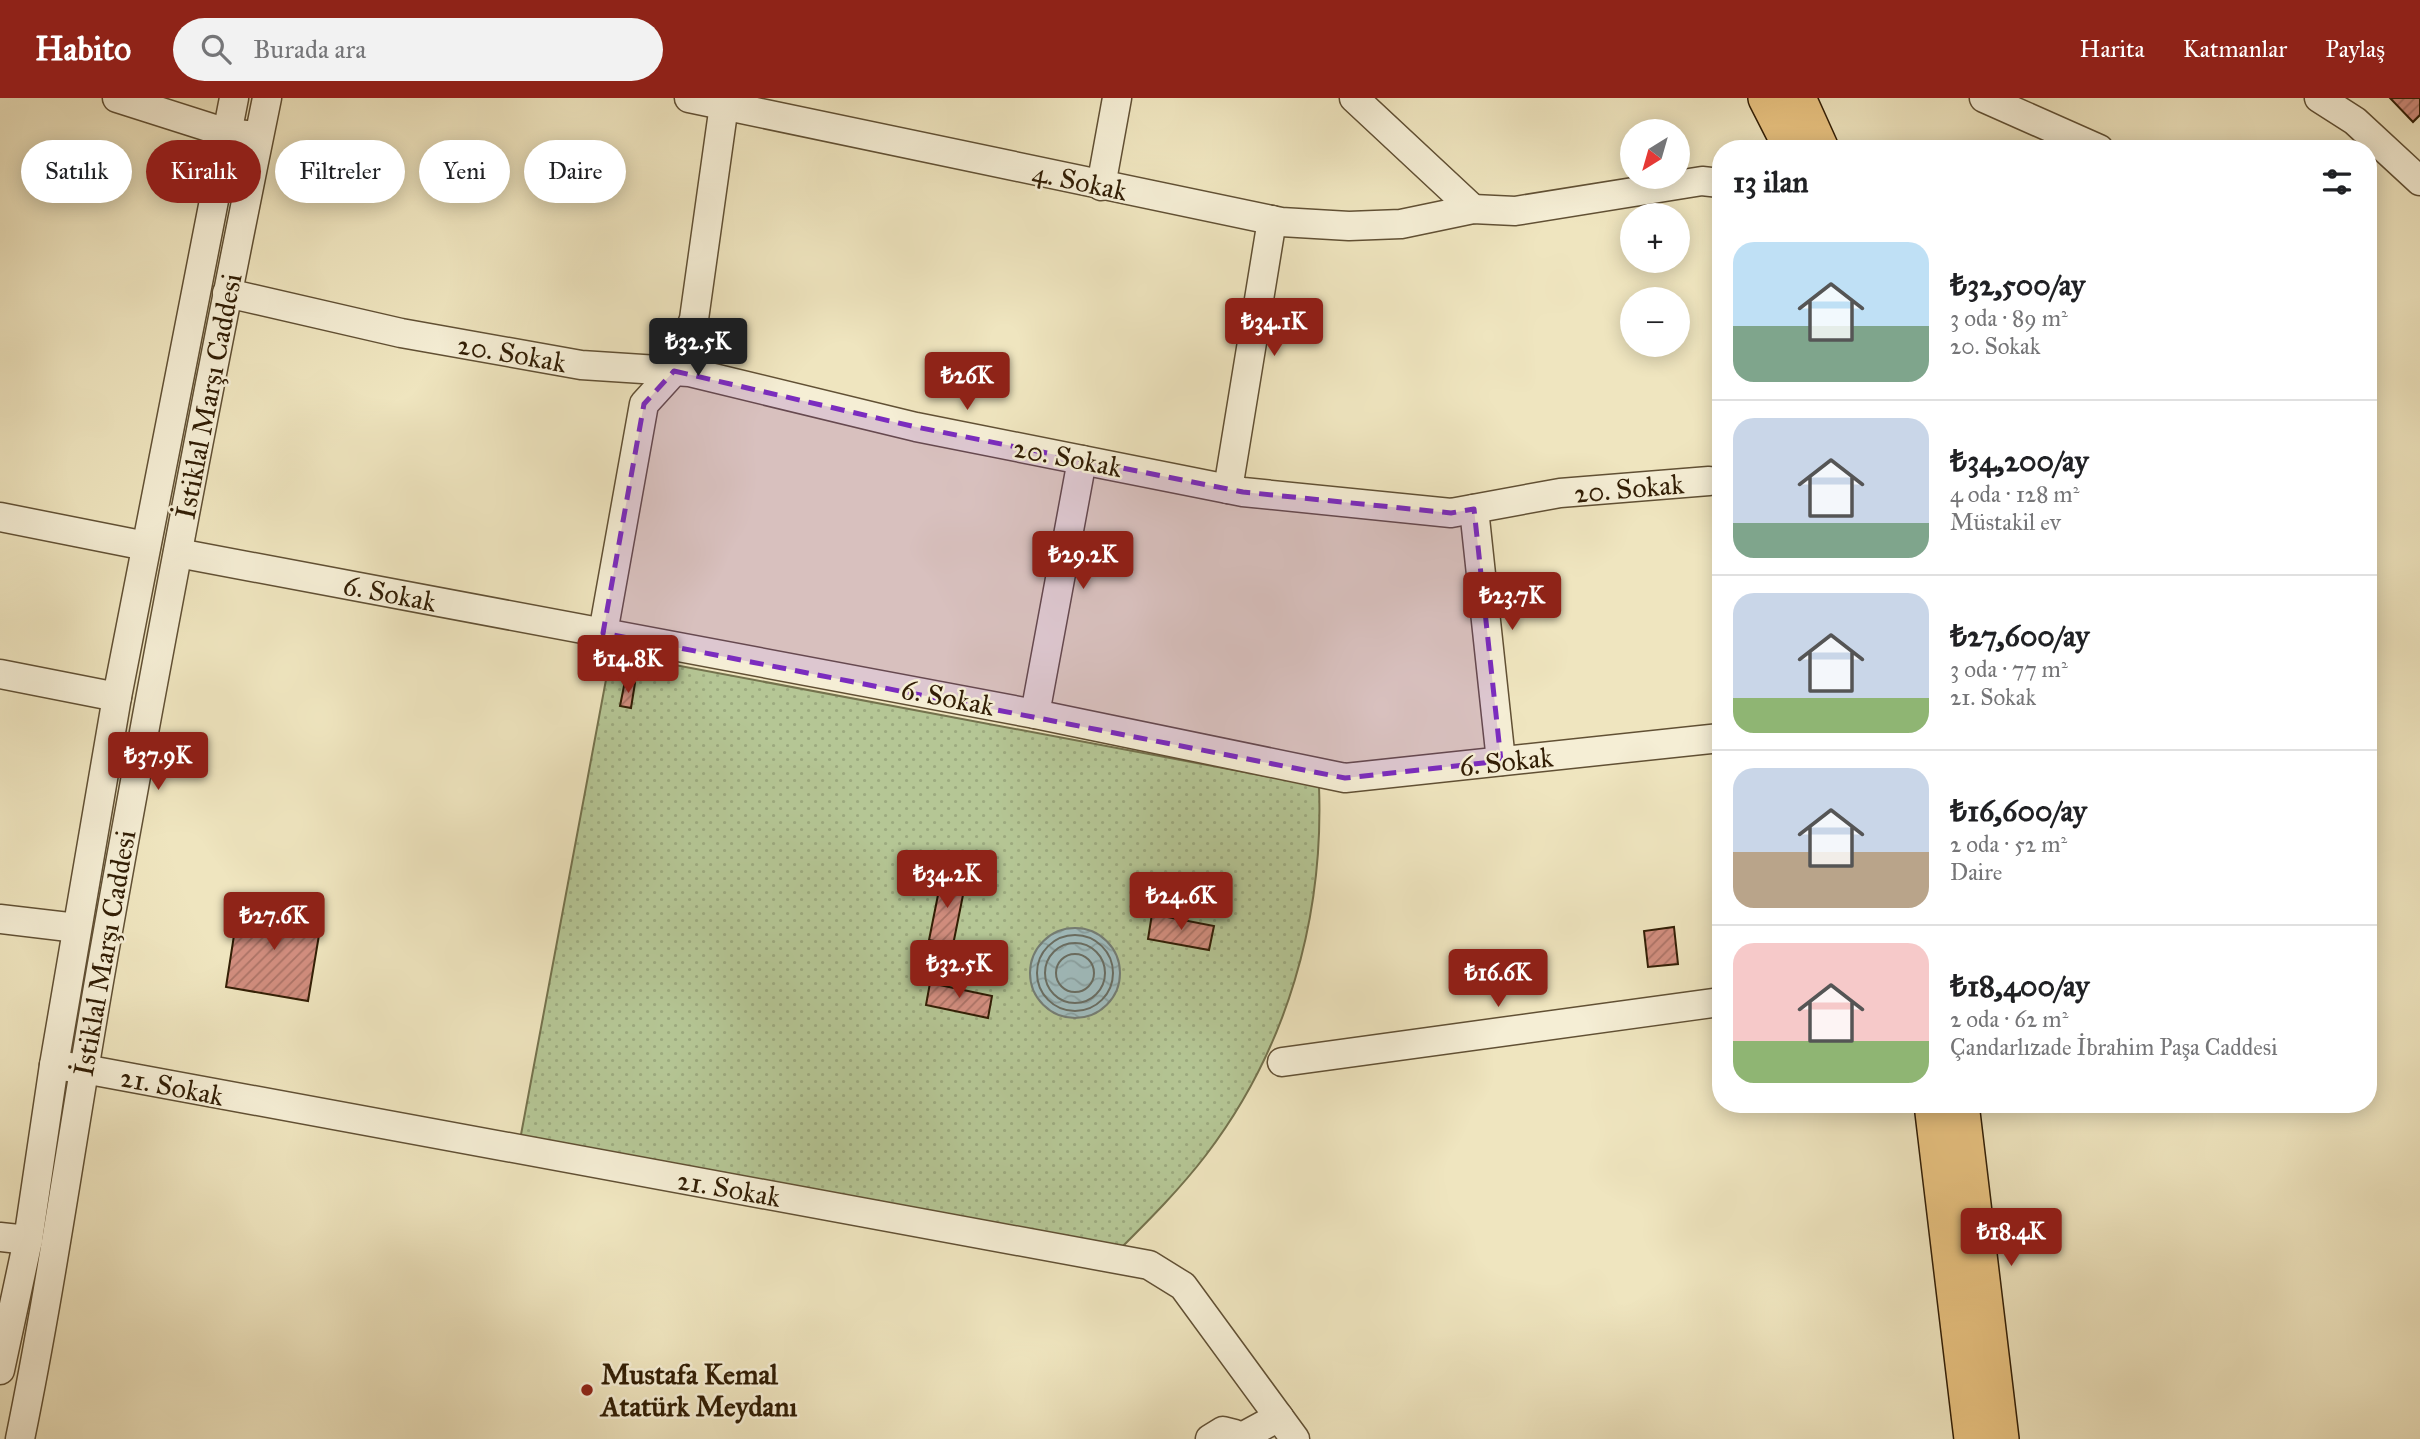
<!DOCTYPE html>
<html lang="tr">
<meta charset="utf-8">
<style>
:root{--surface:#fff;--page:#f2f2f2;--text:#202124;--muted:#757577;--line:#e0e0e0;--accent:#8f2418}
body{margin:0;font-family:"IM FELL Great Primer",serif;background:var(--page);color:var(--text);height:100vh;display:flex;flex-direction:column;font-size:26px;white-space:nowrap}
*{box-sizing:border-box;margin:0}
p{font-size:23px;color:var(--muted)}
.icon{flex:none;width:38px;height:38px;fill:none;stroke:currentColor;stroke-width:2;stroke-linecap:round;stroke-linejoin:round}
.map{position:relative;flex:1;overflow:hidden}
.sheet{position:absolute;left:1712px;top:42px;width:665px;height:973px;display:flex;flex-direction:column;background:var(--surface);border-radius:28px;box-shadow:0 4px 18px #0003}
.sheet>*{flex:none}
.banner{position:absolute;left:21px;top:42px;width:665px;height:63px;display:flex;gap:14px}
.needle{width:46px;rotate:217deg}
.buttons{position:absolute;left:1620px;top:21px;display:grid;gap:14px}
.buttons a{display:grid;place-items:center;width:70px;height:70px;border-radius:50%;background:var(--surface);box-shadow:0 4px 18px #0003;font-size:35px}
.price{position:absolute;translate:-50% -60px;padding:0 16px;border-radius:7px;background:var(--accent);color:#fff;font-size:23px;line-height:46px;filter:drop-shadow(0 2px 4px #0008)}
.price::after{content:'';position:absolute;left:50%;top:42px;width:21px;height:16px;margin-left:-10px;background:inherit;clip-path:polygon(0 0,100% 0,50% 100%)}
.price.current{background:#222;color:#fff}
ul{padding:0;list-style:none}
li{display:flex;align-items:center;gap:21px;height:175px;padding:0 21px}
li+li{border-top:2px solid var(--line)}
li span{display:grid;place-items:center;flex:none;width:196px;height:140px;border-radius:21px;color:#555}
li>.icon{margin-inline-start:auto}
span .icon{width:84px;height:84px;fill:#fffc;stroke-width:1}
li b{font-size:30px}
h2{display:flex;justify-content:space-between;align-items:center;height:84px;padding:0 21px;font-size:30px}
.tag{padding:0 24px;border-radius:32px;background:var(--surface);box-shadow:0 4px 18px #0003;font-size:24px;line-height:63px}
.tag.current{background:var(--accent);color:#fff}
header{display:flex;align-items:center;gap:42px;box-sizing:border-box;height:98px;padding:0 35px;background:var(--accent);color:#fff}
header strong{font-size:33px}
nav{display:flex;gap:38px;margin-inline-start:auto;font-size:24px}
.search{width:490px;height:63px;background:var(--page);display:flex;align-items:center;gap:18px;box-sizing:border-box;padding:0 24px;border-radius:38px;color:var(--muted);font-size:26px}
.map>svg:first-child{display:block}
</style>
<header>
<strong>Habito</strong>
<div class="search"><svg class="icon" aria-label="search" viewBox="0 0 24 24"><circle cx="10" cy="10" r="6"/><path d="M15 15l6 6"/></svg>Burada ara</div>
<nav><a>Harita</a><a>Katmanlar</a><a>Paylaş</a></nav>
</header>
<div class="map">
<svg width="2420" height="1341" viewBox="0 0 2420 1341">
<defs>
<pattern id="park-dots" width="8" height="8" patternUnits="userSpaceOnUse" patternTransform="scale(1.75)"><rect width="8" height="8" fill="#b5c695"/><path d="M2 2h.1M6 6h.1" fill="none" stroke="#9caa7f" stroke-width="1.8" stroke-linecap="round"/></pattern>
<pattern id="water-waves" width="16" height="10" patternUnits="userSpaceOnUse" patternTransform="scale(1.75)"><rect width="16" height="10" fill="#a0bcbe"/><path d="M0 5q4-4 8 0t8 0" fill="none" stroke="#8aa1a2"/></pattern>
<pattern id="building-hatch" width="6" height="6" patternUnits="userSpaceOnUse" patternTransform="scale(1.75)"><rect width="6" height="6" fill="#d28e7f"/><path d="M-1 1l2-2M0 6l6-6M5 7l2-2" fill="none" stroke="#ab7366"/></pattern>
</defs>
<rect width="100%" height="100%" fill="#efe5bf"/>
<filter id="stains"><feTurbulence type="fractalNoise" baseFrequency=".00286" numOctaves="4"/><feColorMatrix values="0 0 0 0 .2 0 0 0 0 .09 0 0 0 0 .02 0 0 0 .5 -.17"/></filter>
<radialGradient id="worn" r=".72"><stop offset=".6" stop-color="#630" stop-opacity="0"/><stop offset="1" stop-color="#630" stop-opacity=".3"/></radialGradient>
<!-- park -->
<path fill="url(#park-dots)" stroke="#74724d" stroke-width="2" d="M611,555L1319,688C1324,820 1287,951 1206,1057C1180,1091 1150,1121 1120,1151L520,1042Z"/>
<!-- water -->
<circle fill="url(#water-waves)" stroke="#747d74" stroke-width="2" cx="1075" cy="875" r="45"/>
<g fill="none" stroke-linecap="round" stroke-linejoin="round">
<!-- shore -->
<g stroke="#696d62" stroke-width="2">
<circle cx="1075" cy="875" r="38"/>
<circle cx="1075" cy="875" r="30"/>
<circle cx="1075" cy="875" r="19"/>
</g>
</g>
<!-- building -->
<g fill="url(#building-hatch)" stroke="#321e05" stroke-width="2">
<polygon points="2390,0 2420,0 2420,17 2413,24"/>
<polygon points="625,583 635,585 631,610 620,608"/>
<polygon points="942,777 966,782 953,847 929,842"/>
<polygon points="239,805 322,819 308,903 226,889"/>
<polygon points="1152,816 1214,828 1209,852 1148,841"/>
<polygon points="1674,829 1678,866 1648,869 1644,833"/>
<polygon points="930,885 992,898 988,920 926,907"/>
</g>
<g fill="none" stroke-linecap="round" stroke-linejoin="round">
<!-- minor casing -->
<g stroke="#615034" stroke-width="31">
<g id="minor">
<polyline points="117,0 227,35 246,37"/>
<polyline points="689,0 1281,124 1349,128 1401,126 1473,111 1515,113 1702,83 1720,85"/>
<polyline points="1354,0 1473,111"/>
<polyline points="1984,0 2099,51"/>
<polyline points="2319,0 2355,23 2420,83"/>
<polyline points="1101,88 1117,0"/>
<polyline points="227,195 401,235 581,267 689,274 916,329 1243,394 1451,415 1560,395 1709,383"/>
<polyline points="1228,391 1272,122"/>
<polyline points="1474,411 1501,663"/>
<polyline points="0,419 146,448"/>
<polyline points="178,455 1035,616 1345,680 1720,640"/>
<polyline points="603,535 644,306 674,273 694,221 724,7"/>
<polyline points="0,576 117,599"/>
<polyline points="1035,616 1082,362"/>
<polyline points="0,821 77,830"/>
<polyline points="1282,964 1720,904"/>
<polyline points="54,967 84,971 1149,1167 1183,1188 1295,1341"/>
<polyline points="0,1139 28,1142"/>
<polyline points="0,1272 28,1142 54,967 117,599 234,0"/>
<polyline points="1240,1340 1279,1319"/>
<path d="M20,1341C53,1180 75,1017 104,855C155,569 209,284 267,0"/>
<polyline points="1210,1341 1223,1333 1235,1336 1240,1341"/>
</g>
</g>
<!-- major casing -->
<g stroke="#321e05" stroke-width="38">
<g id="major">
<polyline points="1766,0 1792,51"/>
<polyline points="1798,0 1821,51"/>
<polyline points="1932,1006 1972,1341"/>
<polyline points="1961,1006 2001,1341"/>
</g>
</g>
<!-- minor -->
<use href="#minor" stroke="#f5eed5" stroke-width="28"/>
<!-- major -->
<use href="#major" stroke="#e8c280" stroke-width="35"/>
</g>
<!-- marked area -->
<path fill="#7b2cbf" fill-opacity="0.2" stroke="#7b2cbf" stroke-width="5" stroke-dasharray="14 9" stroke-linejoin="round" d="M674,273L916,329L1243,394L1451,415L1474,411L1501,663L1345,680L603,535L644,306Z"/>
<!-- markers -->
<circle fill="#8f2418" stroke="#f5eed5" stroke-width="2.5" cx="587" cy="1292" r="7"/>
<g text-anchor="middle" stroke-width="5" stroke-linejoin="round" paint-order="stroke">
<!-- street labels -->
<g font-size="28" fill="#321e05" stroke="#f5eed5">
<text transform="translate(1080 83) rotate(12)" y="10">4. Sokak</text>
<text transform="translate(512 255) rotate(10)" y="10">20. Sokak</text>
<text transform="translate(208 298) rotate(-79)" y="10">İstiklal Marşı Caddesi</text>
<text transform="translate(1068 359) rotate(11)" y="10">20. Sokak</text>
<text transform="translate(1629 390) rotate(-5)" y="10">20. Sokak</text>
<text transform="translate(390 495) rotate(11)" y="10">6. Sokak</text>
<text transform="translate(948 599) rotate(11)" y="10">6. Sokak</text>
<text transform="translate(1506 663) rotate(-6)" y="10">6. Sokak</text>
<text transform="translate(104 855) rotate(-80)" y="10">İstiklal Marşı Caddesi</text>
<text transform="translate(172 988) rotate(11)" y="10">21. Sokak</text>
<text transform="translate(729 1090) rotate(10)" y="10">21. Sokak</text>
</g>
<!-- poi labels -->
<g font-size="28" font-weight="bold" fill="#321e05" stroke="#f5eed5" text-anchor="start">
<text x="601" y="1286">Mustafa Kemal<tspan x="601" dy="32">Atatürk Meydanı</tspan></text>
</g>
</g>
<rect width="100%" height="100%" filter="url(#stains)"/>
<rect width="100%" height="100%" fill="url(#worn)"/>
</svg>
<div class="buttons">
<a><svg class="needle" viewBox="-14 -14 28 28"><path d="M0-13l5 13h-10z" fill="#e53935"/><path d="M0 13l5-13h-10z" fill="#757577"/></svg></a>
<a>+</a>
<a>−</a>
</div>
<b class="price" style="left:1274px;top:260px">₺34.1K</b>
<b class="price current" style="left:698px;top:280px">₺32.5K</b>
<b class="price" style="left:967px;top:314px">₺26K</b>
<b class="price" style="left:1083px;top:493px">₺29.2K</b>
<b class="price" style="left:1512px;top:534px">₺23.7K</b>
<b class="price" style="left:628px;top:597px">₺14.8K</b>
<b class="price" style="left:158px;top:694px">₺37.9K</b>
<b class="price" style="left:947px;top:812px">₺34.2K</b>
<b class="price" style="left:1181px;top:834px">₺24.6K</b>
<b class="price" style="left:274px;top:854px">₺27.6K</b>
<b class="price" style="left:959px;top:902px">₺32.5K</b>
<b class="price" style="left:1498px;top:911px">₺16.6K</b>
<b class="price" style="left:2011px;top:1170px">₺18.4K</b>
<div class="banner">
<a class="tag">Satılık</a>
<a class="tag current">Kiralık</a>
<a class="tag">Filtreler</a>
<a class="tag">Yeni</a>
<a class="tag">Daire</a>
</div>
<section class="sheet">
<h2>13 ilan<svg class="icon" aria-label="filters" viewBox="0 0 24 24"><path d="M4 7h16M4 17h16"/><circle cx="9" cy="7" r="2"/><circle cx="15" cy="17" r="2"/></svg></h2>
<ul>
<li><span style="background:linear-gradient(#bfe0f5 60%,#7fa58c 0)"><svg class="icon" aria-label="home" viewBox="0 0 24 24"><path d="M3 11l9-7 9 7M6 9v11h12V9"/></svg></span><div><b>₺32,500/ay</b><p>3 oda · 89 m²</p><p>20. Sokak</p></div></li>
<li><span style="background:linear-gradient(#c9d6e8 75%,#7fa58c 0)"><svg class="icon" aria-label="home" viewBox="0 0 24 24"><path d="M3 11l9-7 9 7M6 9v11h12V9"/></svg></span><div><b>₺34,200/ay</b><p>4 oda · 128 m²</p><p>Müstakil ev</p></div></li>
<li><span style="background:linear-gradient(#c9d6e8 75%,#8fb573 0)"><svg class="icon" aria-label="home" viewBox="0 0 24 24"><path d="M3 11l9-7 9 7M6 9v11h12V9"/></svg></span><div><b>₺27,600/ay</b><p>3 oda · 77 m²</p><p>21. Sokak</p></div></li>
<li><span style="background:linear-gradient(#c9d6e8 60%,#b9a48a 0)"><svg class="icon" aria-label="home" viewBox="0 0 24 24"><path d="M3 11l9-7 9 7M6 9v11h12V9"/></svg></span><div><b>₺16,600/ay</b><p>2 oda · 52 m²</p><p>Daire</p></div></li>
<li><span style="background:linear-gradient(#f6c9c9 70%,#8fb573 0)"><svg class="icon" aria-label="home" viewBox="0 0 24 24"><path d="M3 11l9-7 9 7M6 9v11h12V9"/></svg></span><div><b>₺18,400/ay</b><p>2 oda · 62 m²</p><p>Çandarlızade İbrahim Paşa Caddesi</p></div></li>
</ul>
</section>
</div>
